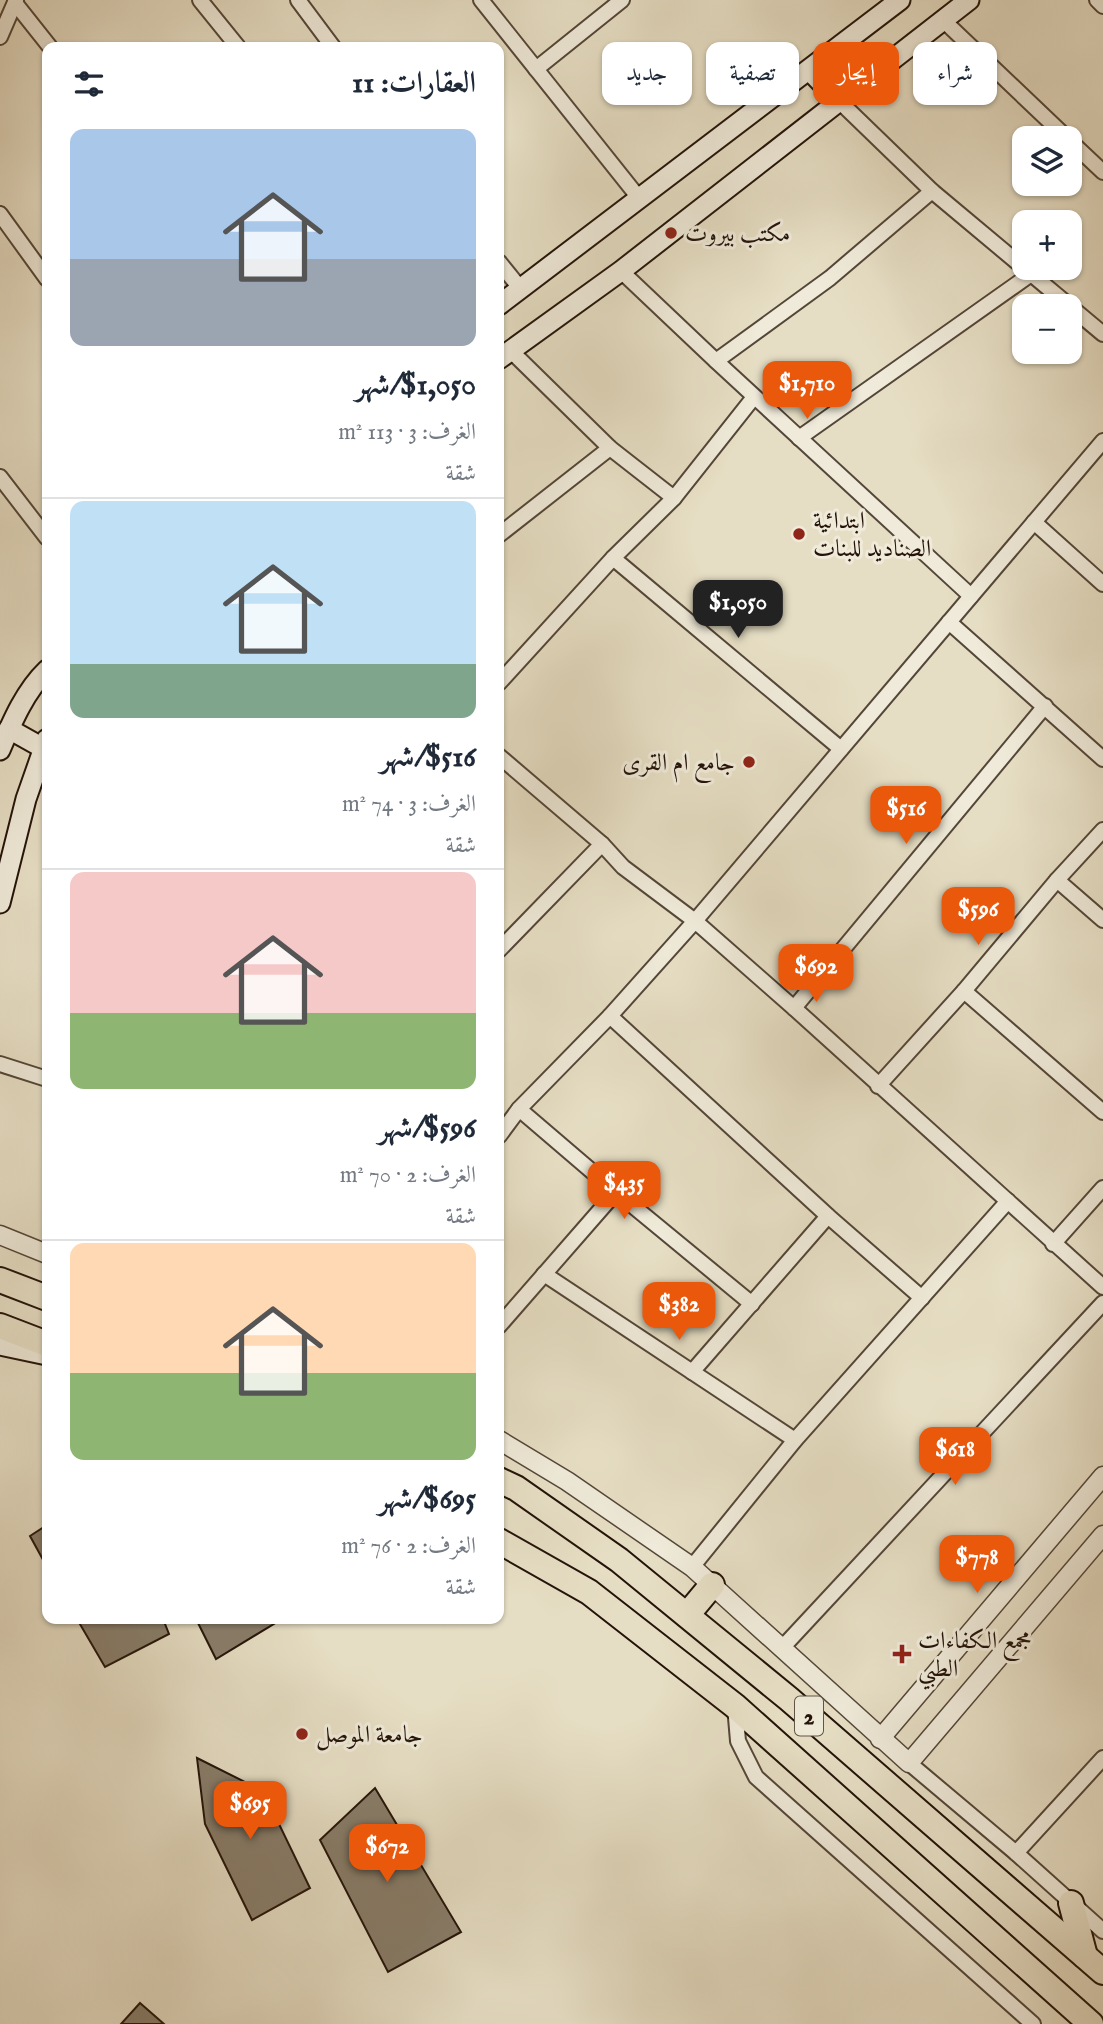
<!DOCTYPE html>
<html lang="ar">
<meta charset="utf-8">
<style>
:root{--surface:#fff;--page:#f6f6f7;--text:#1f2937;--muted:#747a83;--line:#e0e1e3;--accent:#ea580c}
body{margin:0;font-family:"IM FELL English",Amiri,serif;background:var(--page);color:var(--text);direction:rtl;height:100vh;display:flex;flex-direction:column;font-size:26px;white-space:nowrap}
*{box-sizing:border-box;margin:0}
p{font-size:23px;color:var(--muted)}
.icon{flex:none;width:38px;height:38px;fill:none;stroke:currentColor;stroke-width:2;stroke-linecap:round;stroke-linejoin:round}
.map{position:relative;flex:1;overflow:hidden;direction:ltr}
.sheet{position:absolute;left:42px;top:42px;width:462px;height:1582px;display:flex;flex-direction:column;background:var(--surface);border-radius:14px;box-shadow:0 2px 5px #0004;direction:rtl}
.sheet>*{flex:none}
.top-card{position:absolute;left:525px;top:42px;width:472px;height:63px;direction:rtl;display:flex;gap:14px}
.fabs{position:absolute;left:1012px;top:126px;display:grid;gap:14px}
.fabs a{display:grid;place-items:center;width:70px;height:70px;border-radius:14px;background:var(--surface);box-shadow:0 2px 5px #0004;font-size:35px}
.price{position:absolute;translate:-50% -60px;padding:0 16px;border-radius:14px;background:var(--accent);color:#fff;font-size:23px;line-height:46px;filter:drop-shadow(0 2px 4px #0008)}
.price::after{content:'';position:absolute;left:50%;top:42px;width:21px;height:16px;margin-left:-10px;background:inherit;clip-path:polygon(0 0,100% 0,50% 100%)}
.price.current{background:#222;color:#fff}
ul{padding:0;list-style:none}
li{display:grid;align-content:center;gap:14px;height:371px;padding:0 28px}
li+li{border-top:2px solid var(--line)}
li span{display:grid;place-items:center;height:217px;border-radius:14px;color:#555}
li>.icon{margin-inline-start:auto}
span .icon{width:126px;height:126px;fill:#fffc;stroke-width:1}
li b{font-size:30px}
h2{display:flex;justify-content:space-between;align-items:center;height:84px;padding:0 28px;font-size:30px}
.tag{padding:0 24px;border-radius:14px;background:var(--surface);box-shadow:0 2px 5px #0004;font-size:24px;line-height:63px}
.tag.current{background:var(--accent);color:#fff}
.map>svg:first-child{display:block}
</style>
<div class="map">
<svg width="1103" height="2024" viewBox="0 0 1103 2024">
<rect width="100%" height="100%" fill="#e6dec4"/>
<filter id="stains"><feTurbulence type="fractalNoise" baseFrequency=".00286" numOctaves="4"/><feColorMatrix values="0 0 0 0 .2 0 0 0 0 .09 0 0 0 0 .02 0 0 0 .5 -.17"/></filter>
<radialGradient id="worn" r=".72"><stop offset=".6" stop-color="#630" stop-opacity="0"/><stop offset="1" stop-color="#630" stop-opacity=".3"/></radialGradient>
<!-- building -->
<g fill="#887d6a" stroke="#231309" stroke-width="2">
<polygon points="47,1525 47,1567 30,1536"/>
<polygon points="77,1619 163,1619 169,1634 105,1667"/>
<polygon points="196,1619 282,1619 216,1659"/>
<polygon points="197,1758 263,1791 310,1888 252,1920 205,1824"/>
<polygon points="375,1788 461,1932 388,1972 320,1840"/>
<polygon points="140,2003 164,2024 121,2024"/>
</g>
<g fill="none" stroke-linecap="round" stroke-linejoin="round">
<!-- minor casing -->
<g stroke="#544638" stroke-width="18">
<g id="minor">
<polyline points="200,0 238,47"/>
<polyline points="298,0 333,47"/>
<polyline points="481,0 639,198"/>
<polyline points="1097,0 1103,6"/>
<polyline points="15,3 50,47"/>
<polyline points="943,20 1067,138"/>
<polyline points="0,37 16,0"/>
<polyline points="536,69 622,0"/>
<polyline points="839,101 932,191 1103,334"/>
<polyline points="1069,140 1103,172"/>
<polyline points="0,214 47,279"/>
<polyline points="499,262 520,288"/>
<polyline points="621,271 716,361 971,596"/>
<polyline points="510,350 610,448 674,498"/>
<polyline points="716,361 830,278 932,191"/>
<polyline points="799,438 1031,274"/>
<polyline points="0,477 47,538"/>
<polyline points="1034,522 1103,584"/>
<polyline points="499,535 610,448"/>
<polyline points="613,558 841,749"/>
<polyline points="949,622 1103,759"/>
<polyline points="499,683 613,558 674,498 754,397"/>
<polyline points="499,756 602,844 623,867 695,921 794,1008 1103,1287"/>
<polyline points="1057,880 1103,920"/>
<polyline points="499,950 602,844"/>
<polyline points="964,991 1103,1112"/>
<polyline points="794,1008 1045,706"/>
<polyline points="610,1016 828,1216 922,1298"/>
<polyline points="0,1064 47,1079"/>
<polyline points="878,1086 964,991 1057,880 1103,830"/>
<polyline points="519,1109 616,1192 752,1304"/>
<polyline points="499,1136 519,1109 610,1016 695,921 1103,441"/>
<polyline points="1053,1244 1103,1188"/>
<polyline points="544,1274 795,1440"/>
<polyline points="499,1326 616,1192"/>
<polyline points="692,1372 828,1216"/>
<polyline points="692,1567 795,1440 1008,1201"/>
<polyline points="782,1648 1103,1303"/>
<polyline points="735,1706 738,1741 756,1777 1033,2024"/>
<polyline points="909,1763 1016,1853 1103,1931"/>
<polyline points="1016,1853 1103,1758"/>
</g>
</g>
<!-- tertiary casing -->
<g stroke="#544638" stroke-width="21">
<g id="tertiary">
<polyline points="0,1235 47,1254"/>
<polyline points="499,1440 567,1481 692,1567 909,1763 1103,1535"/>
<polyline points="880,1739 1103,1476"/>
</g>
</g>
<!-- secondary casing -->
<g stroke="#231309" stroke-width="23">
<g id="secondary">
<polyline points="809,70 839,101"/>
<polyline points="499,305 900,0"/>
<polyline points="499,359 621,271 969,0"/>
<polyline points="9,729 43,748"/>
<path d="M0,750C12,722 25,691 47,670"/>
<polyline points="0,903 26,799 47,739"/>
<polyline points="0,1345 47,1355"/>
</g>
</g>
<!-- trunk casing -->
<g stroke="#231309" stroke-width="28">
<g id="trunk">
<polyline points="0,1280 47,1298"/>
<polyline points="0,1326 47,1344"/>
<polyline points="499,1480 516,1488 619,1560 789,1699 1103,1972"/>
<polyline points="499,1541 589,1592 735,1706 1091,2024"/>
<polyline points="687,1615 712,1585"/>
<polyline points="1071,1903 1085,1956"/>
</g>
</g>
<!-- minor -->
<use href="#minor" stroke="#efead9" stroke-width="14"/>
<!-- tertiary -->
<use href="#tertiary" stroke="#efead9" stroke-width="18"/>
<!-- secondary -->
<use href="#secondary" stroke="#efead9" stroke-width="19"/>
<!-- trunk -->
<use href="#trunk" stroke="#e6dec4" stroke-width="24"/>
</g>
<!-- markers -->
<g fill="#8f2418" stroke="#efead9" stroke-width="2.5">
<circle cx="671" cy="233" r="7"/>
<circle cx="799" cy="534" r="7"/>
<circle cx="749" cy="762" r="7"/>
<path d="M898.5 1643.5h7v7h7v7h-7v7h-7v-7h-7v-7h7z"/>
<circle cx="302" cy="1734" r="7"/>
</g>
<g text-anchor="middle" stroke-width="6" stroke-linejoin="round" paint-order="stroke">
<!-- shield labels -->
<rect fill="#efead9" stroke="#605447" stroke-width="2" x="795" y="1696.5" width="28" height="39" rx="5"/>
<g font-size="23" font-weight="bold" fill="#231309">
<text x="809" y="1724">2</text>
</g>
<!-- poi labels -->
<g font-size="24" fill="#231309" stroke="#efead9" text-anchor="start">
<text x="685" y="241">مكتب بيروت</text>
<text x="813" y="528">ابتدائية<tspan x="813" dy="28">الصناديد للبنات</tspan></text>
<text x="735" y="770" text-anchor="end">جامع ام القرى</text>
<text x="918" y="1648">مجمع الكفاءات<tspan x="918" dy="28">الطبي</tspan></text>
<text x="316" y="1742">جامعة الموصل</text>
</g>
</g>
<rect width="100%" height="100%" filter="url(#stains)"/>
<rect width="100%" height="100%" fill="url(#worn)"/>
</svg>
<div class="fabs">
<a><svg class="icon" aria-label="layers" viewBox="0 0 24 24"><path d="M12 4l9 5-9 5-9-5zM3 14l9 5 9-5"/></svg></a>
<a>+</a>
<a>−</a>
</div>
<b class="price" style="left:807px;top:421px">$1,710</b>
<b class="price current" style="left:738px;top:640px">$1,050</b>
<b class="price" style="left:906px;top:846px">$516</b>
<b class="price" style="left:978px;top:947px">$596</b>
<b class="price" style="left:816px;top:1004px">$692</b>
<b class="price" style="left:624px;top:1221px">$435</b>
<b class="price" style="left:679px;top:1342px">$382</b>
<b class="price" style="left:955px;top:1487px">$618</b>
<b class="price" style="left:977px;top:1595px">$778</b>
<b class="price" style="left:250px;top:1841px">$695</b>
<b class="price" style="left:387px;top:1884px">$672</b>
<div class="top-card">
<a class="tag">شراء</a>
<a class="tag current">إيجار</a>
<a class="tag">تصفية</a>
<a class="tag">جديد</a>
</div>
<section class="sheet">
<h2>العقارات: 11<svg class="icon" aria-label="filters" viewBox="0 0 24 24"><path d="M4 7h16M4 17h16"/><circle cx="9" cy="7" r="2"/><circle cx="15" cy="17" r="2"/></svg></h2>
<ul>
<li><span style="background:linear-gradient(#a9c7e8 60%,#9aa5b1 0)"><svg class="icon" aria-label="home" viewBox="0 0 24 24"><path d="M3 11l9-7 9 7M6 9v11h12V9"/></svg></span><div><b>$1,050/شهر</b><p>الغرف: 3 · 113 m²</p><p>شقة</p></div></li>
<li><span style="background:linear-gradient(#bfe0f5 75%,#7fa58c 0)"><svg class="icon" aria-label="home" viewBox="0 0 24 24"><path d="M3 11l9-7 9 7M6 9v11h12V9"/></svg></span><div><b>$516/شهر</b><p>الغرف: 3 · 74 m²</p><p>شقة</p></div></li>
<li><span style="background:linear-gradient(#f6c9c9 65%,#8fb573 0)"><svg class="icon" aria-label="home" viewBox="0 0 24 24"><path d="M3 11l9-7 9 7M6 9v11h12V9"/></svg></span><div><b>$596/شهر</b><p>الغرف: 2 · 70 m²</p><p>شقة</p></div></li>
<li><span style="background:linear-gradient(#ffd9b3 60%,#8fb573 0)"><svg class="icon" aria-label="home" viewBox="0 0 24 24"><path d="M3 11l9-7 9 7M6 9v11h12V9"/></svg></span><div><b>$695/شهر</b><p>الغرف: 2 · 76 m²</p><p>شقة</p></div></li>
</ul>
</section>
</div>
